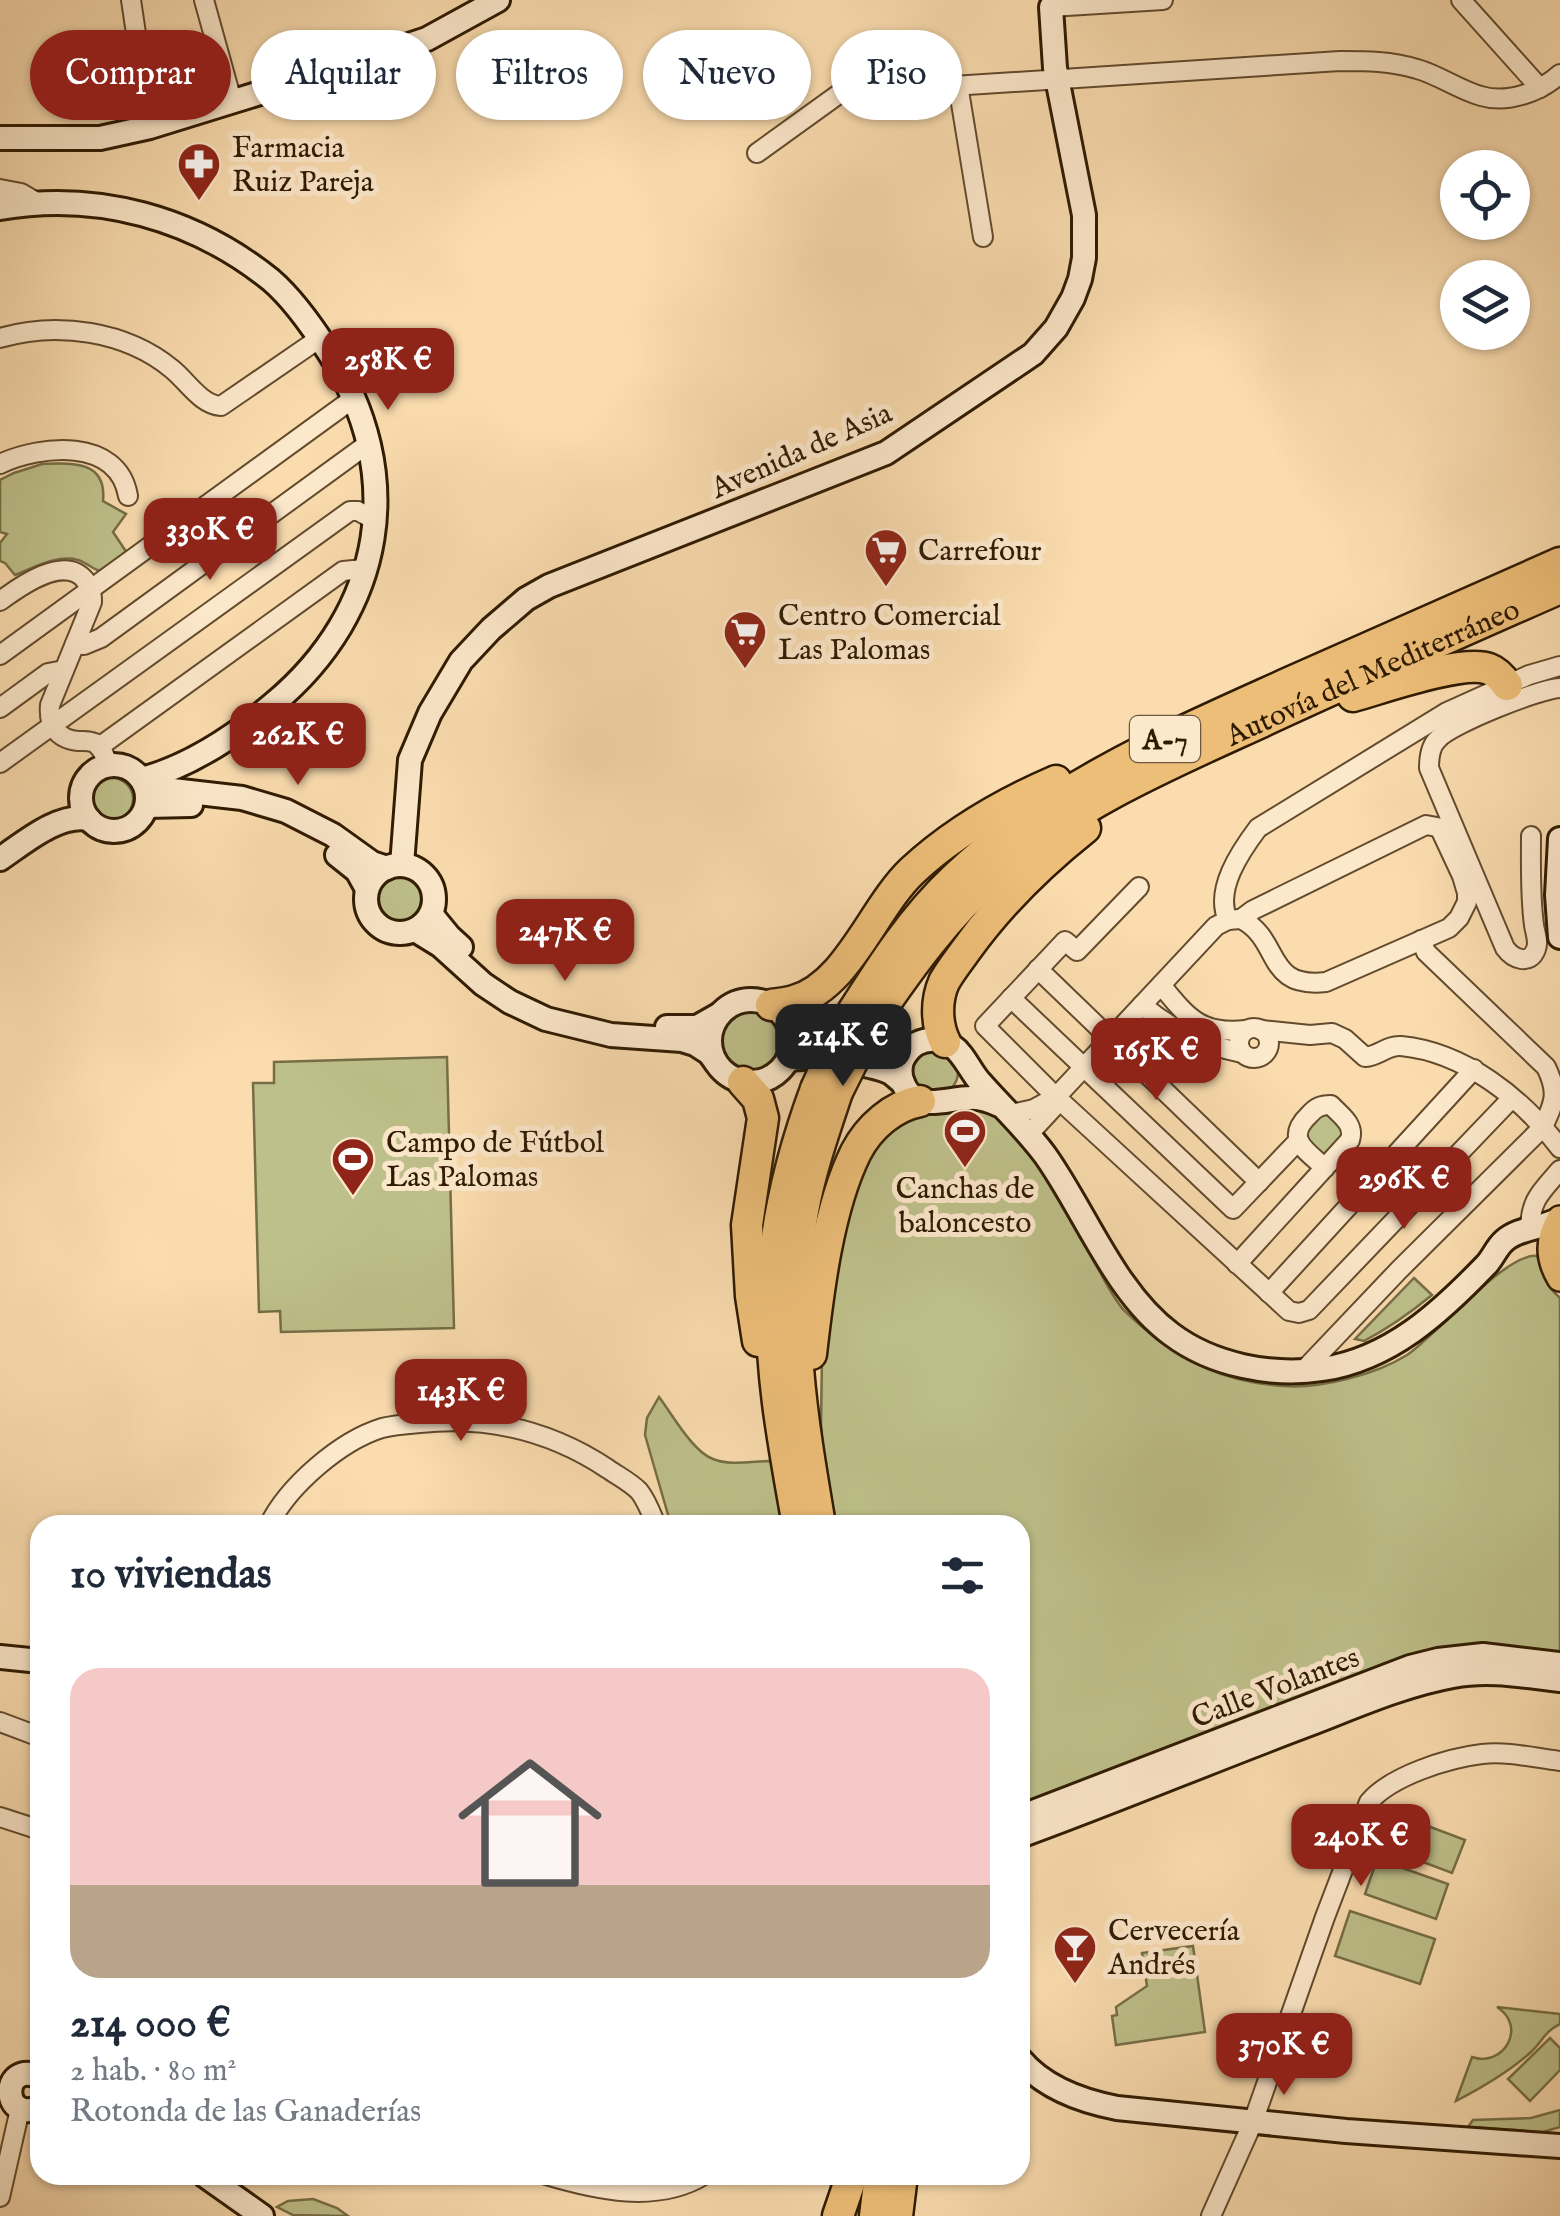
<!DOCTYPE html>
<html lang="es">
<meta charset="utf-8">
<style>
:root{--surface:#fff;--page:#f6f6f7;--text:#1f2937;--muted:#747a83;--line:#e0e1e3;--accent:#8f2418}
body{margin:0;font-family:"IM FELL English",serif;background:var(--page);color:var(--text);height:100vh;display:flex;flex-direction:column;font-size:38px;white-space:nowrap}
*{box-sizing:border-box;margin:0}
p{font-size:32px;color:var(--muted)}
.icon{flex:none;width:55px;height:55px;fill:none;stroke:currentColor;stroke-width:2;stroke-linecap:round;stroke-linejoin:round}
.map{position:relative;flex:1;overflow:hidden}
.side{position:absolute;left:30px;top:1515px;width:1000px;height:670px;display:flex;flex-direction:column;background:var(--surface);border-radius:30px;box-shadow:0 2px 8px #0004}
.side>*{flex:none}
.banner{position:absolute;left:30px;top:30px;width:1000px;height:90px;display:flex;gap:20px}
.fabs{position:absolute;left:1440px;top:150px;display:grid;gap:20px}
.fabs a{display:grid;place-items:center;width:90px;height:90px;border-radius:50%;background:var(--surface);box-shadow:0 2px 8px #0004;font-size:50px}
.price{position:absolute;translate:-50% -85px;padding:0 22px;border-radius:20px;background:var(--accent);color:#fff;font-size:32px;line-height:65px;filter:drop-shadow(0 2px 5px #0008)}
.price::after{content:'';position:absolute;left:50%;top:60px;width:30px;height:22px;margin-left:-15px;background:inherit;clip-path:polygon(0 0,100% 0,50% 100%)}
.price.on{background:#222;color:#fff}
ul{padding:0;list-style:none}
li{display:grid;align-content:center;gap:20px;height:530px;padding:0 40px}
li+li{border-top:2px solid var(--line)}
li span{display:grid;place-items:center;height:310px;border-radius:30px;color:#555}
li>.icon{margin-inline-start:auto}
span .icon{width:180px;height:180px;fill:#fffc;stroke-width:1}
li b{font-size:42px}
h2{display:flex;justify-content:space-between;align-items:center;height:120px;padding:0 40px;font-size:42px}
.chip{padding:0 35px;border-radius:45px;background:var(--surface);box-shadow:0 2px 8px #0004;font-size:35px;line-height:90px}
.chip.on{background:var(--accent);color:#fff}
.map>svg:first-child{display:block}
</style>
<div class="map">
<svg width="1560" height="2216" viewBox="0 0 1560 2216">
<rect width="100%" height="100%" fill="#fadcaf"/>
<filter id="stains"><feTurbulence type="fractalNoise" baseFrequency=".002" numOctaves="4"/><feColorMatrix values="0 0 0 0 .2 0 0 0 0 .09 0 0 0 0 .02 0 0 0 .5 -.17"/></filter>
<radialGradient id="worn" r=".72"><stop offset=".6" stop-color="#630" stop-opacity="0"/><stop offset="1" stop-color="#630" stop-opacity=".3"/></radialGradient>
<!-- green -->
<g fill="#bec08b" stroke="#766e46" stroke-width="2.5">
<path d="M42,464C72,463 107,460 103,501L126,514L113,532L127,553L99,571C92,568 85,562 78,560C58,554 33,568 15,575L5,563L0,561V543L7,534L0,532V480L14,473Z"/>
<circle cx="112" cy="799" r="21"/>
<circle cx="400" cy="899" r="21"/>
<circle cx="750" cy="1040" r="32"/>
<circle cx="935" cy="1072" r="23"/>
<polygon points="447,1057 454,1328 281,1332 280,1311 259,1312 253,1083 274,1083 274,1062"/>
<path d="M974,1104C1013,1123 1024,1144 1046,1179C1063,1207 1079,1236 1096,1265C1103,1277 1110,1292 1119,1304C1124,1312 1133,1318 1140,1325C1183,1363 1226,1382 1283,1386C1320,1389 1375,1375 1407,1355C1437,1335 1506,1252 1537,1256L1551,1289L1560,1298V1657L1412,1662L1237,1721L1020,1808V1525H834L825,1480L821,1426L822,1353L828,1285L863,1153L897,1118Z"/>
<polygon points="1319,1107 1349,1124 1325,1168 1297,1133"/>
<path d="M1414,1278L1432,1295C1410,1313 1389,1328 1364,1341L1355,1339Z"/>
<path d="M659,1397C672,1414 693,1452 713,1459C730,1466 753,1461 771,1461L783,1525H671L645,1435L647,1418Z"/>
<polygon points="1404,1817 1465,1840 1452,1873 1391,1850"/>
<polygon points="1377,1859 1448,1884 1436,1919 1365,1894"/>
<polygon points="1350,1911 1435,1939 1420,1984 1335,1956"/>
<polygon points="1193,1946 1205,2032 1116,2045 1112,2016 1117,2015 1116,2007 1147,1986 1142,1953"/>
<path d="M1497,2007L1560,2014V2024C1545,2031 1542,2042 1531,2052C1511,2070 1481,2088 1456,2101L1472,2057C1503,2068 1528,2027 1497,2007Z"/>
<polygon points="1550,2038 1560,2048 1560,2070 1530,2101 1508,2079"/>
<polygon points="1560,2110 1560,2127 1543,2132 1468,2127 1473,2120 1531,2118"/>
<polygon points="313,2199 337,2208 348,2216 293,2215 277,2207 288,2201"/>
</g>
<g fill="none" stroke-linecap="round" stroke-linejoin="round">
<!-- street casing -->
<g stroke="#624b2d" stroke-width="22">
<g id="street">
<polyline points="131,0 150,127"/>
<polyline points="204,0 232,101"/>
<polyline points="1461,0 1540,88"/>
<polyline points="1051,7 1163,0"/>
<polyline points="958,85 983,237"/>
<path d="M757,153L843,91H875L1340,61C1366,61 1391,61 1417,69C1439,75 1459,90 1481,96C1508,104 1540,92 1560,74"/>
<polyline points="0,189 21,193 38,203"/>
<path d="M0,338C57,321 126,331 172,369C187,381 201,405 221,406L320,338"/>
<path d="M0,464C40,445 118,437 128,496"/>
<path d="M0,601C19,587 64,554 85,580C91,588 92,593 92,602L50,705C48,725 57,739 78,741C85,741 88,740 95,743C103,748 105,757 108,765"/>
<polyline points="75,644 84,645 101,638 369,443"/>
<polyline points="0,655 354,398"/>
<polyline points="0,708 48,673 64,670"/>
<polyline points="99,747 343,571 364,569"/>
<polyline points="0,763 350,511 358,511 376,521"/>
<path d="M1426,825L1437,827L1441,831L1462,876L1467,893V902L1459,918L1449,928L1326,982C1264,989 1282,940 1241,919L1253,910Z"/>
<path d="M1531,836C1531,866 1530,896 1534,925C1535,933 1539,941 1536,949C1530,966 1513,959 1505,948L1429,768C1429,758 1430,746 1438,739C1451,724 1539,689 1560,688"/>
<polyline points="1139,887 1077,951 1065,941 985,1026 1056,1097 1289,1311 1299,1313 1309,1310 1511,1099"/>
<path d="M1228,920C1214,890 1240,852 1258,828L1447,712L1529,675L1560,666"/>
<polyline points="1038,969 1259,1182"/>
<path d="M1161,985C1188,1018 1201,1035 1246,1030"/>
<polyline points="1011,998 1233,1209 1298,1141"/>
<path d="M1142,1005C1175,1032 1201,1044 1242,1053"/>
<circle cx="1254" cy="1043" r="15"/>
<path d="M1261,1030L1310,1035L1332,1033L1345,1039L1365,1057C1379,1056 1387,1045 1401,1046C1465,1052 1523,1099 1560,1148"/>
<polyline points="1011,1114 1034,1109 1056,1097"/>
<polyline points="1029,1134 1053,1108 1056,1097 1216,926 1228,920 1240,919"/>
<path d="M1530,1230C1530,1200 1541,1192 1560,1170"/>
<path d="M1237,1264L1350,1140C1355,1124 1341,1116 1331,1105C1321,1105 1316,1107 1309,1115C1284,1139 1306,1150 1325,1168"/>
<polyline points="1269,1293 1474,1069"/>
<path d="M1303,1371L1399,1270L1543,1127C1554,1103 1559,1093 1546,1067L1426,952L1421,940"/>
<path d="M269,1525C288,1486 340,1441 382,1428C394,1425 408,1424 420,1423C487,1416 551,1431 608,1469C618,1476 630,1482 639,1491C647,1501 651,1513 656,1525"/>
<polyline points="0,1722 40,1737"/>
<polyline points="0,1817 40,1830"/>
<path d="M546,2175C596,2190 657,2204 704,2175"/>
<polyline points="0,2197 20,2109"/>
<path d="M1211,2216L1253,2122L1325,1917L1369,1802C1391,1776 1448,1758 1482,1754C1507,1751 1535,1758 1560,1761"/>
</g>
</g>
<!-- secondary casing -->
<g stroke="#2f1b02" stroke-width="28">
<g id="secondary">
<polyline points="0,138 100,138 150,127 318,75 427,39 498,0"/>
<path d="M0,208C97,191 194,218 271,280C293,299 312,326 328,351C408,473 385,611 273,704C235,736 190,766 142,779"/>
<circle cx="114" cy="798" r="33"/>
<polyline points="146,787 242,798 286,811 333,835 372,863 387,868"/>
<polyline points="147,806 191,805"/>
<polyline points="1560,839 1557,895 1560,937"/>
<polyline points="337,855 357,871 367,889"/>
<path d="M0,859C24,843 58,813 89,819"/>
<polyline points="402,865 410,760 430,713 461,661 491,629 526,599 549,586 886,453 1033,354 1056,328 1073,298 1080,279 1084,258 1084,215 1055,68 1051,7"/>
<circle cx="400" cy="899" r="34"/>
<polyline points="431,914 449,936 461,947"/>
<polyline points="415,930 441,946 483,984 510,1002 546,1019 611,1035 682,1040 695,1044 709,1053 715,1061"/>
<circle cx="751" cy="1041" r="41"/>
<polyline points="667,1027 697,1027 720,1014"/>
<path d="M788,1060C806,1054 873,1064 891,1073C896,1077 898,1079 903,1083"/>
<path d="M999,1105C990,1101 980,1097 970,1098C946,1098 915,1114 903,1083C900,1076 900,1068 902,1061C905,1054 910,1048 916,1044C927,1038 942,1038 952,1046C964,1054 970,1071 980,1082C1001,1106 1025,1128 1045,1155C1085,1211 1115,1293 1171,1334C1212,1365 1272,1377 1323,1369C1390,1359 1440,1313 1486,1265C1493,1258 1496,1248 1504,1241C1518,1228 1543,1228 1560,1219"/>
<polyline points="0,1657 40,1661"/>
<polyline points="1020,1817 1410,1667 1438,1660 1483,1655 1560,1664"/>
<path d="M1020,1836C1116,1801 1211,1761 1307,1725C1354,1707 1403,1685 1453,1676C1489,1669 1524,1676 1560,1680"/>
<path d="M1020,2059C1044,2088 1081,2101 1117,2108L1346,2131L1560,2146"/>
<path d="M40,2077C0,2059 1,2125 40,2107"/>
<polyline points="204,2175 262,2216"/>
</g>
</g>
<!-- primary casing -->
<g stroke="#2f1b02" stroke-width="30">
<path id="primary" d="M1560,1219C1548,1239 1548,1258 1560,1278"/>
</g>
<!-- highway casing -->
<g stroke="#2f1b02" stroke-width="35">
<g id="highway">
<path d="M1353,696C1382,688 1463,659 1489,669C1497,672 1502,678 1507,685"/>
<path d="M771,1005C778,1004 787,1003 794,1001C848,986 873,908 912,871C954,832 1003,804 1056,781"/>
<path d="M847,1021C880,969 911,919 956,877C1051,787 1172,736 1289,683C1380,643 1470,603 1560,563"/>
<path id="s1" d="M871,1024C908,969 947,915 997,872C1074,804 1169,764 1261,722C1360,676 1460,632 1560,588"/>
<path d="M945,1042C936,1024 936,1000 944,982C950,971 959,960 966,950C999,904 1041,863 1085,828"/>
<polyline points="743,1082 758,1099 763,1118 747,1225 751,1296 758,1341"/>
<path d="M811,1354C818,1292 828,1208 856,1152C869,1127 893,1106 920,1101"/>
<path d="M798,1525C784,1447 769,1369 772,1290C775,1220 792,1154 816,1089"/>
<path d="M820,1525C802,1419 785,1318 803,1211C810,1171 824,1131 837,1092"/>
<polyline points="838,2216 852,2175"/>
<polyline points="875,2216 880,2175"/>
<polyline points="897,2216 902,2175"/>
</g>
</g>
<!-- street -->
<use href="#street" stroke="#fce8cb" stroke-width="18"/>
<!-- secondary -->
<use href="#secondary" stroke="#fce8cb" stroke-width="22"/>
<!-- primary -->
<use href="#primary" stroke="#edbe78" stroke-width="25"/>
<!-- highway -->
<use href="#highway" stroke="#edbe78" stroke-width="30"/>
<!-- highway-bridge casing -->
<g stroke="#2f1b02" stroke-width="35" stroke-linecap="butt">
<g id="highway-bridge">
<polyline points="816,1089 847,1021"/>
<polyline points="837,1092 871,1024"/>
</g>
</g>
<!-- highway-bridge -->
<use href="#highway-bridge" stroke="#edbe78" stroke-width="30"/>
</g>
<!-- icons -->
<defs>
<g id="pharmacy-pin" transform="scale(2.25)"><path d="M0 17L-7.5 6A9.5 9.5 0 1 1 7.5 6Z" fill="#8f2418" stroke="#fce8cb"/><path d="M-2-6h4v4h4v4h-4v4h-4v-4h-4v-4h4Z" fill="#fff"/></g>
<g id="supermarket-pin" transform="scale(2.25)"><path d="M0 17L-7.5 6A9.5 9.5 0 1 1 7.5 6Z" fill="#8f2418" stroke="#fce8cb"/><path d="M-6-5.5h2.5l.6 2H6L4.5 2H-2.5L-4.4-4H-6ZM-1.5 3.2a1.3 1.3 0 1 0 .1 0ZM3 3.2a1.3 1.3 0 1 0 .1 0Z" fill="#fff"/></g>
<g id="stadium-pin" transform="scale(2.25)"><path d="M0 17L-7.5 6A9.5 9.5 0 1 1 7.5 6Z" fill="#8f2418" stroke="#fce8cb"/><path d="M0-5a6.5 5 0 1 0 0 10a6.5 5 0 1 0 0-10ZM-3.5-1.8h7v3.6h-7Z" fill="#fff"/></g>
<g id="bar-pin" transform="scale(2.25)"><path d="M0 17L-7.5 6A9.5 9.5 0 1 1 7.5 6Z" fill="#8f2418" stroke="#fce8cb"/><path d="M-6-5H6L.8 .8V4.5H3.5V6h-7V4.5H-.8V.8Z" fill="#fff"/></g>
</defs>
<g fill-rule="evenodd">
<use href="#pharmacy-pin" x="199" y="164"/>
<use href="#supermarket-pin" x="886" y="550"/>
<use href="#supermarket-pin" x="745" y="632"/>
<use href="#stadium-pin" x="965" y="1131"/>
<use href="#stadium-pin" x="353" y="1159"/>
<use href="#bar-pin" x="1075" y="1947"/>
</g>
<g text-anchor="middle" stroke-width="10" stroke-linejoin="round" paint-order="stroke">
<!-- shield labels -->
<rect fill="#fce8cb" stroke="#6c583e" stroke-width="2.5" x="1130" y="716" width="70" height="46" rx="8"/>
<g font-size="28" font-weight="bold" fill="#2f1b02">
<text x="1165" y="749">A-7</text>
</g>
<!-- poi labels -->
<g font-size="30" fill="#2f1b02" stroke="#fce8cb" text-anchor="start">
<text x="232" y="157">Farmacia<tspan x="232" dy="34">Ruiz Pareja</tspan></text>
<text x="918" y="560">Carrefour</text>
<text x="778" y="625">Centro Comercial<tspan x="778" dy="34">Las Palomas</tspan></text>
<text x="386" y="1152">Campo de Fútbol<tspan x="386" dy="34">Las Palomas</tspan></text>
<text x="965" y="1198" text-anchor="middle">Canchas de<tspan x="965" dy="34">baloncesto</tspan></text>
<text x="1108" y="1940">Cervecería<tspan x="1108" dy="34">Andrés</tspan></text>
</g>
<!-- street labels -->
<g font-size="30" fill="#2f1b02" stroke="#fce8cb">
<text transform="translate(801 450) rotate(-24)" y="10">Avenida de Asia</text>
<text dy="10" stroke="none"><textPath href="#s1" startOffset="625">Autovía del Mediterráneo</textPath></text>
<text transform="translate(1275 1687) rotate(-21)" y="10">Calle Volantes</text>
</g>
</g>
<rect width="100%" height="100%" filter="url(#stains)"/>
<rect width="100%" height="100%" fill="url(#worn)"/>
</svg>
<div class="fabs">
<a><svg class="icon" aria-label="locate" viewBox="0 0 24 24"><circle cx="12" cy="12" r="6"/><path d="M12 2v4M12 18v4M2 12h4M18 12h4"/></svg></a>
<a><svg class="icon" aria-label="layers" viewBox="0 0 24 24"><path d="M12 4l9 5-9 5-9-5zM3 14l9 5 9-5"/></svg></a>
</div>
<b class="price" style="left:388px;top:413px">258K €</b>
<b class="price" style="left:210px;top:583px">330K €</b>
<b class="price" style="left:298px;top:788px">262K €</b>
<b class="price" style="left:565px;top:984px">247K €</b>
<b class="price on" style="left:843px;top:1089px">214K €</b>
<b class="price" style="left:1156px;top:1103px">165K €</b>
<b class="price" style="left:1404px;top:1232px">296K €</b>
<b class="price" style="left:461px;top:1444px">143K €</b>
<b class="price" style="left:1361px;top:1889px">240K €</b>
<b class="price" style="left:1284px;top:2098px">370K €</b>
<div class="banner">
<a class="chip on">Comprar</a>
<a class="chip">Alquilar</a>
<a class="chip">Filtros</a>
<a class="chip">Nuevo</a>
<a class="chip">Piso</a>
</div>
<section class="side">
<h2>10 viviendas<svg class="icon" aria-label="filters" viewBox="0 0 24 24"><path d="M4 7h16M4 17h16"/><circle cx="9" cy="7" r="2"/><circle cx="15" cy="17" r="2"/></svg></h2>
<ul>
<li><span style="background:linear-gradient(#f6c9c9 70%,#b9a48a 0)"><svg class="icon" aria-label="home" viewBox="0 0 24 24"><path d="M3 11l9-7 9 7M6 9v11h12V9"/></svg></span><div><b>214 000 €</b><p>2 hab. · 80 m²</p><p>Rotonda de las Ganaderías</p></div></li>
</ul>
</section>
</div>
